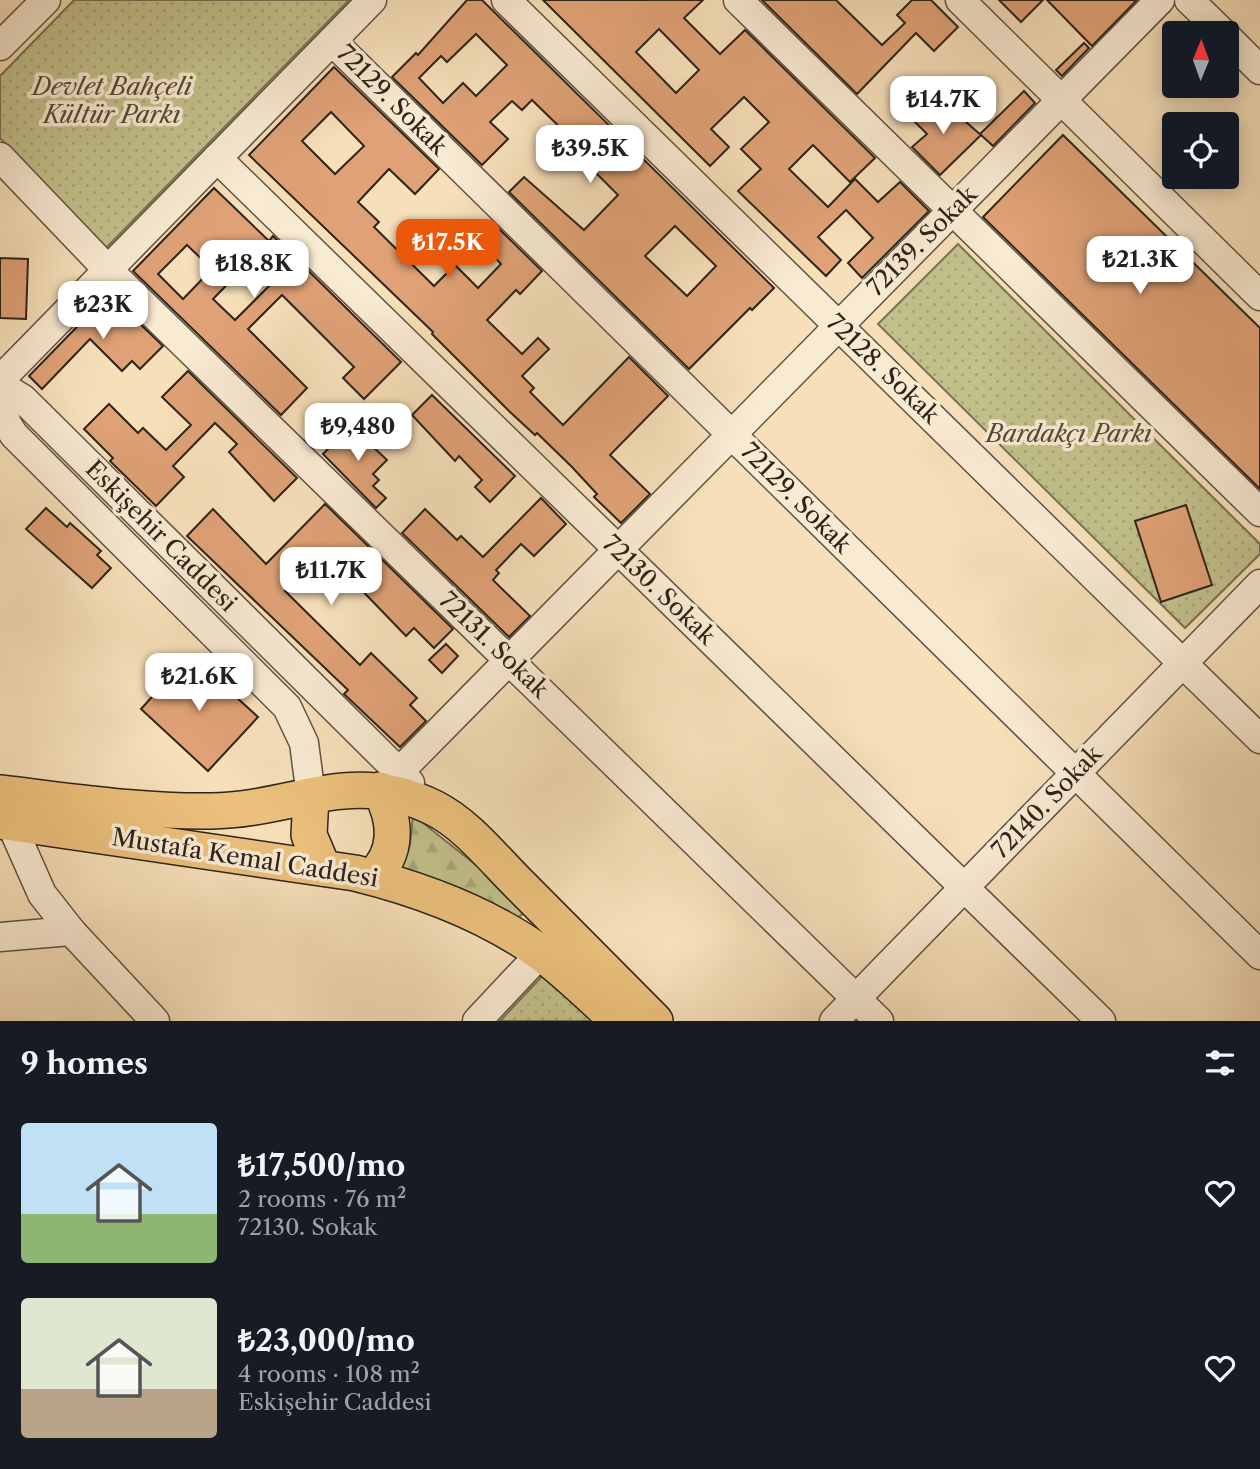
<!DOCTYPE html>
<meta charset="utf-8">
<style>
:root{--surface:#171b24;--page:#20242c;--text:#f1f3f6;--muted:#9ea1a6;--accent:#ea580c}
body{margin:0;font-family:"Libre Caslon Text",serif;background:var(--page);color:var(--text);height:100vh;display:flex;flex-direction:column;font-size:26px;white-space:nowrap}
*{box-sizing:border-box;margin:0}
p{font-size:23px;color:var(--muted)}
.icon{flex:none;width:38px;height:38px;fill:none;stroke:currentColor;stroke-width:2;stroke-linecap:round;stroke-linejoin:round}
.map{position:relative;height:1021px;overflow:hidden}
.sheet{display:flex;flex-direction:column;background:var(--surface);flex:1}
.sheet>*{flex:none}
.needle{width:46px;rotate:1deg}
.fabs{position:absolute;left:1162px;top:21px;display:grid;gap:14px}
.fabs a{display:grid;place-items:center;width:77px;height:77px;border-radius:7px;background:var(--surface);box-shadow:0 4px 18px #0003;font-size:35px}
.price{position:absolute;translate:-50% -60px;padding:0 16px;border-radius:14px;background:#fff;color:#222;font-size:23px;line-height:46px;filter:drop-shadow(0 2px 4px #0008)}
.price::after{content:'';position:absolute;left:50%;top:42px;width:21px;height:16px;margin-left:-10px;background:inherit;clip-path:polygon(0 0,100% 0,50% 100%)}
.price.selected{background:var(--accent);color:#fff}
ul{padding:0;list-style:none}
li{display:flex;align-items:center;gap:21px;height:175px;padding:0 21px}
li span{display:grid;place-items:center;flex:none;width:196px;height:140px;border-radius:7px;color:#555}
li>.icon{margin-inline-start:auto}
span .icon{width:84px;height:84px;fill:#fffc;stroke-width:1}
li b{font-size:30px}
h2{display:flex;justify-content:space-between;align-items:center;height:84px;padding:0 21px;font-size:30px}
.map>svg:first-child{display:block}
</style>
<div class="map">
<svg width="1260" height="1021" viewBox="0 0 1260 1021">
<defs>
<pattern id="grass-dots" width="8" height="8" patternUnits="userSpaceOnUse" patternTransform="scale(1.75)"><rect width="8" height="8" fill="#c2c08b"/><path d="M2 2h.1M6 6h.1" fill="none" stroke="#a7a577" stroke-width="1.8" stroke-linecap="round"/></pattern>
<pattern id="forest-firs" width="22" height="20" patternUnits="userSpaceOnUse" patternTransform="scale(1.75)"><rect width="22" height="20" fill="#c2c08b"/><path d="M5 1l3.5 6h-7zM16 11l3.5 6h-7z" fill="#a7a577"/></pattern>
</defs>
<rect width="100%" height="100%" fill="#f6dfb9"/>
<filter id="stains"><feTurbulence type="fractalNoise" baseFrequency=".00286" numOctaves="4"/><feColorMatrix values="0 0 0 0 .2 0 0 0 0 .09 0 0 0 0 .02 0 0 0 .5 -.17"/></filter>
<radialGradient id="worn" r=".72"><stop offset=".6" stop-color="#630" stop-opacity="0"/><stop offset="1" stop-color="#630" stop-opacity=".3"/></radialGradient>
<!-- grass -->
<g fill="url(#grass-dots)" stroke="#787252" stroke-width="2">
<polygon points="74,0 349,0 105,249 0,138 0,76"/>
<polygon points="958,244 1260,544 1260,554 1185,628 878,324"/>
<polygon points="545,973 596,1021 500,1021"/>
</g>
<!-- forest -->
<polygon fill="url(#forest-firs)" stroke="#787252" stroke-width="2" points="413,815 481,869 524,913 512,922 398,869 410,845"/>
<!-- building -->
<g fill="#dfa175" stroke="#2d241a" stroke-width="2" fill-rule="evenodd">
<path d="M467,0H482L774,288L752,310L750,308L689,369L509,192L524,177L584,230L618,195L572,149L575,142L532,100L522,110L512,101L490,122L508,139L482,165L392,77L416,53L418,55ZM476,34L507,65L476,96L463,83L443,103L419,78L441,56L447,62ZM675,226L716,266L687,296L645,256Z"/>
<path d="M543,0H703L684,18L720,54L745,30L875,158L850,182L813,145L789,169L828,207L855,179L878,202L900,182L929,211L862,278L848,263L873,238L846,210L818,237L841,260L826,276L738,191L761,169L741,149L769,122L744,97L711,129L729,147L710,166ZM659,29L699,70L676,93L636,52Z"/>
<polygon points="762,0 836,0 882,45 905,23 897,15 912,0 931,0 958,27 934,51 916,33 857,94"/>
<polygon points="999,0 1043,0 1021,22"/>
<polygon points="1047,0 1137,0 1092,46"/>
<polygon points="1084,43 1089,48 1062,76 1056,70"/>
<path d="M334,67L439,169L415,194L389,169L358,202L379,222L374,227L434,286L455,265L478,288L501,264L479,241L495,225L542,271L520,294L516,290L487,320L522,354L538,338L549,349L522,376L534,388L530,392L563,425L629,357L668,396L610,455L650,494L621,523L594,497L597,494L572,467L537,433L535,435L510,412L432,334L433,332L249,155ZM331,112L364,146L335,174L302,141Z"/>
<polygon points="1024,91 1035,103 993,146 980,134"/>
<polygon points="937,97 981,135 940,175 912,147 927,134 914,121"/>
<polygon points="1063,135 1260,328 1260,489 983,217"/>
<path d="M214,188L269,241L273,236L401,362L364,399L343,378L354,367L282,295L248,329L307,388L281,415L133,271ZM187,245L212,269L183,299L158,274ZM253,258L275,280L235,320L213,299Z"/>
<polygon points="0,258 28,259 26,319 0,318"/>
<polygon points="109,294 163,346 140,369 132,361 122,371 90,339 42,389 29,376"/>
<polygon points="188,371 297,478 274,501 229,452 237,444 215,423 173,466 184,477 156,506 110,461 113,458 84,429 109,404 138,433 143,428 166,450 191,425 162,397"/>
<polygon points="432,395 515,476 490,502 475,487 482,480 459,456 455,461 412,415"/>
<polygon points="351,426 387,460 373,474 379,480 373,486 386,498 376,508 323,454"/>
<polygon points="541,498 566,524 534,556 521,544 496,570 499,573 493,580 530,616 509,637 402,533 425,509 457,540 461,536 483,557"/>
<polygon points="325,504 453,629 434,648 414,628 406,636 323,550 285,591 360,665 371,653 417,698 410,705 426,721 400,747 344,694 348,690 187,536 213,509 266,564"/>
<polygon points="1186,505 1212,585 1161,602 1135,521"/>
<polygon points="46,508 67,527 70,523 101,551 97,555 111,568 92,588 26,529"/>
<polygon points="446,644 458,656 442,673 429,660"/>
<polygon points="190,655 258,717 208,771 141,709"/>
</g>
<g fill="none" stroke-linecap="round" stroke-linejoin="round">
<!-- minor casing -->
<g stroke="#5f5342" stroke-width="31">
<g id="minor">
<polyline points="506,0 1260,739"/>
<polyline points="738,0 1260,512"/>
<polyline points="960,0 1260,296"/>
<polyline points="1189,0 1223,33"/>
<polyline points="1227,37 1260,70"/>
<polyline points="332,41 1260,955"/>
<polyline points="0,46 46,0"/>
<polyline points="0,157 108,270 879,1021"/>
<polyline points="217,158 1101,1021"/>
<polyline points="0,380 372,0"/>
<polyline points="0,385 23,399 410,783"/>
<polyline points="0,401 7,424 14,435 287,707 304,743 311,796"/>
<polyline points="399,772 1160,0"/>
<polyline points="3,806 42,894 71,931 155,1021"/>
<polyline points="0,937 71,931"/>
<polyline points="477,1021 541,953"/>
<polyline points="834,1021 1260,584"/>
</g>
</g>
<!-- major casing -->
<g stroke="#2d241a" stroke-width="38">
<g id="major">
<path d="M0,793C70,801 140,812 211,811C296,810 350,767 434,808C466,824 492,857 517,882C563,928 609,975 655,1021"/>
<polyline points="311,796 309,835 323,868"/>
<path d="M0,821L355,873C420,889 487,914 541,953C569,974 593,998 618,1021"/>
<path d="M372,877C399,853 396,820 380,790"/>
</g>
</g>
<!-- minor -->
<use href="#minor" stroke="#f9ead2" stroke-width="28"/>
<!-- major -->
<use href="#major" stroke="#ebc07c" stroke-width="35"/>
</g>
<g text-anchor="middle" stroke-width="7" stroke-linejoin="round" paint-order="stroke">
<!-- park labels -->
<g font-size="24" font-style="italic" fill="#524b36" stroke="#f9ead2">
<text x="112" y="95">Devlet Bahçeli<tspan x="112" dy="28">Kültür Parkı</tspan></text>
<text x="1069" y="442">Bardakçı Parkı</text>
</g>
<!-- street labels -->
<g font-size="24" fill="#2d241a" stroke="#f9ead2">
<text transform="translate(392 100) rotate(45)" y="8">72129. Sokak</text>
<text transform="translate(922 241) rotate(-45)" y="8">72139. Sokak</text>
<text transform="translate(883 369) rotate(44)" y="8">72128. Sokak</text>
<text transform="translate(796 498) rotate(45)" y="8">72129. Sokak</text>
<text transform="translate(161 536) rotate(45)" y="8">Eskişehir Caddesi</text>
<text transform="translate(659 590) rotate(44)" y="8">72130. Sokak</text>
<text transform="translate(494 645) rotate(44)" y="8">72131. Sokak</text>
<text transform="translate(1047 802) rotate(-46)" y="8">72140. Sokak</text>
<text transform="translate(245 858) rotate(9)" y="8">Mustafa Kemal Caddesi</text>
</g>
</g>
<rect width="100%" height="100%" filter="url(#stains)"/>
<rect width="100%" height="100%" fill="url(#worn)"/>
</svg>
<div class="fabs">
<a><svg class="needle" viewBox="-14 -14 28 28"><path d="M0-13l5 13h-10z" fill="#e53935"/><path d="M0 13l5-13h-10z" fill="#9ea1a6"/></svg></a>
<a><svg class="icon" aria-label="locate" viewBox="0 0 24 24"><circle cx="12" cy="12" r="6"/><path d="M12 2v4M12 18v4M2 12h4M18 12h4"/></svg></a>
</div>
<b class="price" style="left:943px;top:136px">₺14.7K</b>
<b class="price" style="left:590px;top:185px">₺39.5K</b>
<b class="price selected" style="left:448px;top:279px">₺17.5K</b>
<b class="price" style="left:1140px;top:296px">₺21.3K</b>
<b class="price" style="left:254px;top:300px">₺18.8K</b>
<b class="price" style="left:103px;top:341px">₺23K</b>
<b class="price" style="left:358px;top:463px">₺9,480</b>
<b class="price" style="left:331px;top:607px">₺11.7K</b>
<b class="price" style="left:199px;top:713px">₺21.6K</b>
</div>
<section class="sheet">
<h2>9 homes<svg class="icon" aria-label="filters" viewBox="0 0 24 24"><path d="M4 7h16M4 17h16"/><circle cx="9" cy="7" r="2"/><circle cx="15" cy="17" r="2"/></svg></h2>
<ul>
<li><span style="background:linear-gradient(#bfe0f5 65%,#8fb573 0)"><svg class="icon" aria-label="home" viewBox="0 0 24 24"><path d="M3 11l9-7 9 7M6 9v11h12V9"/></svg></span><div><b>₺17,500/mo</b><p>2 rooms · 76 m²</p><p>72130. Sokak</p></div><svg class="icon" aria-label="heart" viewBox="0 0 24 24"><path d="M12 20l-8-8c-3-5 5-10 8-4 3-6 11-1 8 4z"/></svg></li>
<li><span style="background:linear-gradient(#dfe7d0 65%,#b9a48a 0)"><svg class="icon" aria-label="home" viewBox="0 0 24 24"><path d="M3 11l9-7 9 7M6 9v11h12V9"/></svg></span><div><b>₺23,000/mo</b><p>4 rooms · 108 m²</p><p>Eskişehir Caddesi</p></div><svg class="icon" aria-label="heart" viewBox="0 0 24 24"><path d="M12 20l-8-8c-3-5 5-10 8-4 3-6 11-1 8 4z"/></svg></li>
</ul>
</section>
